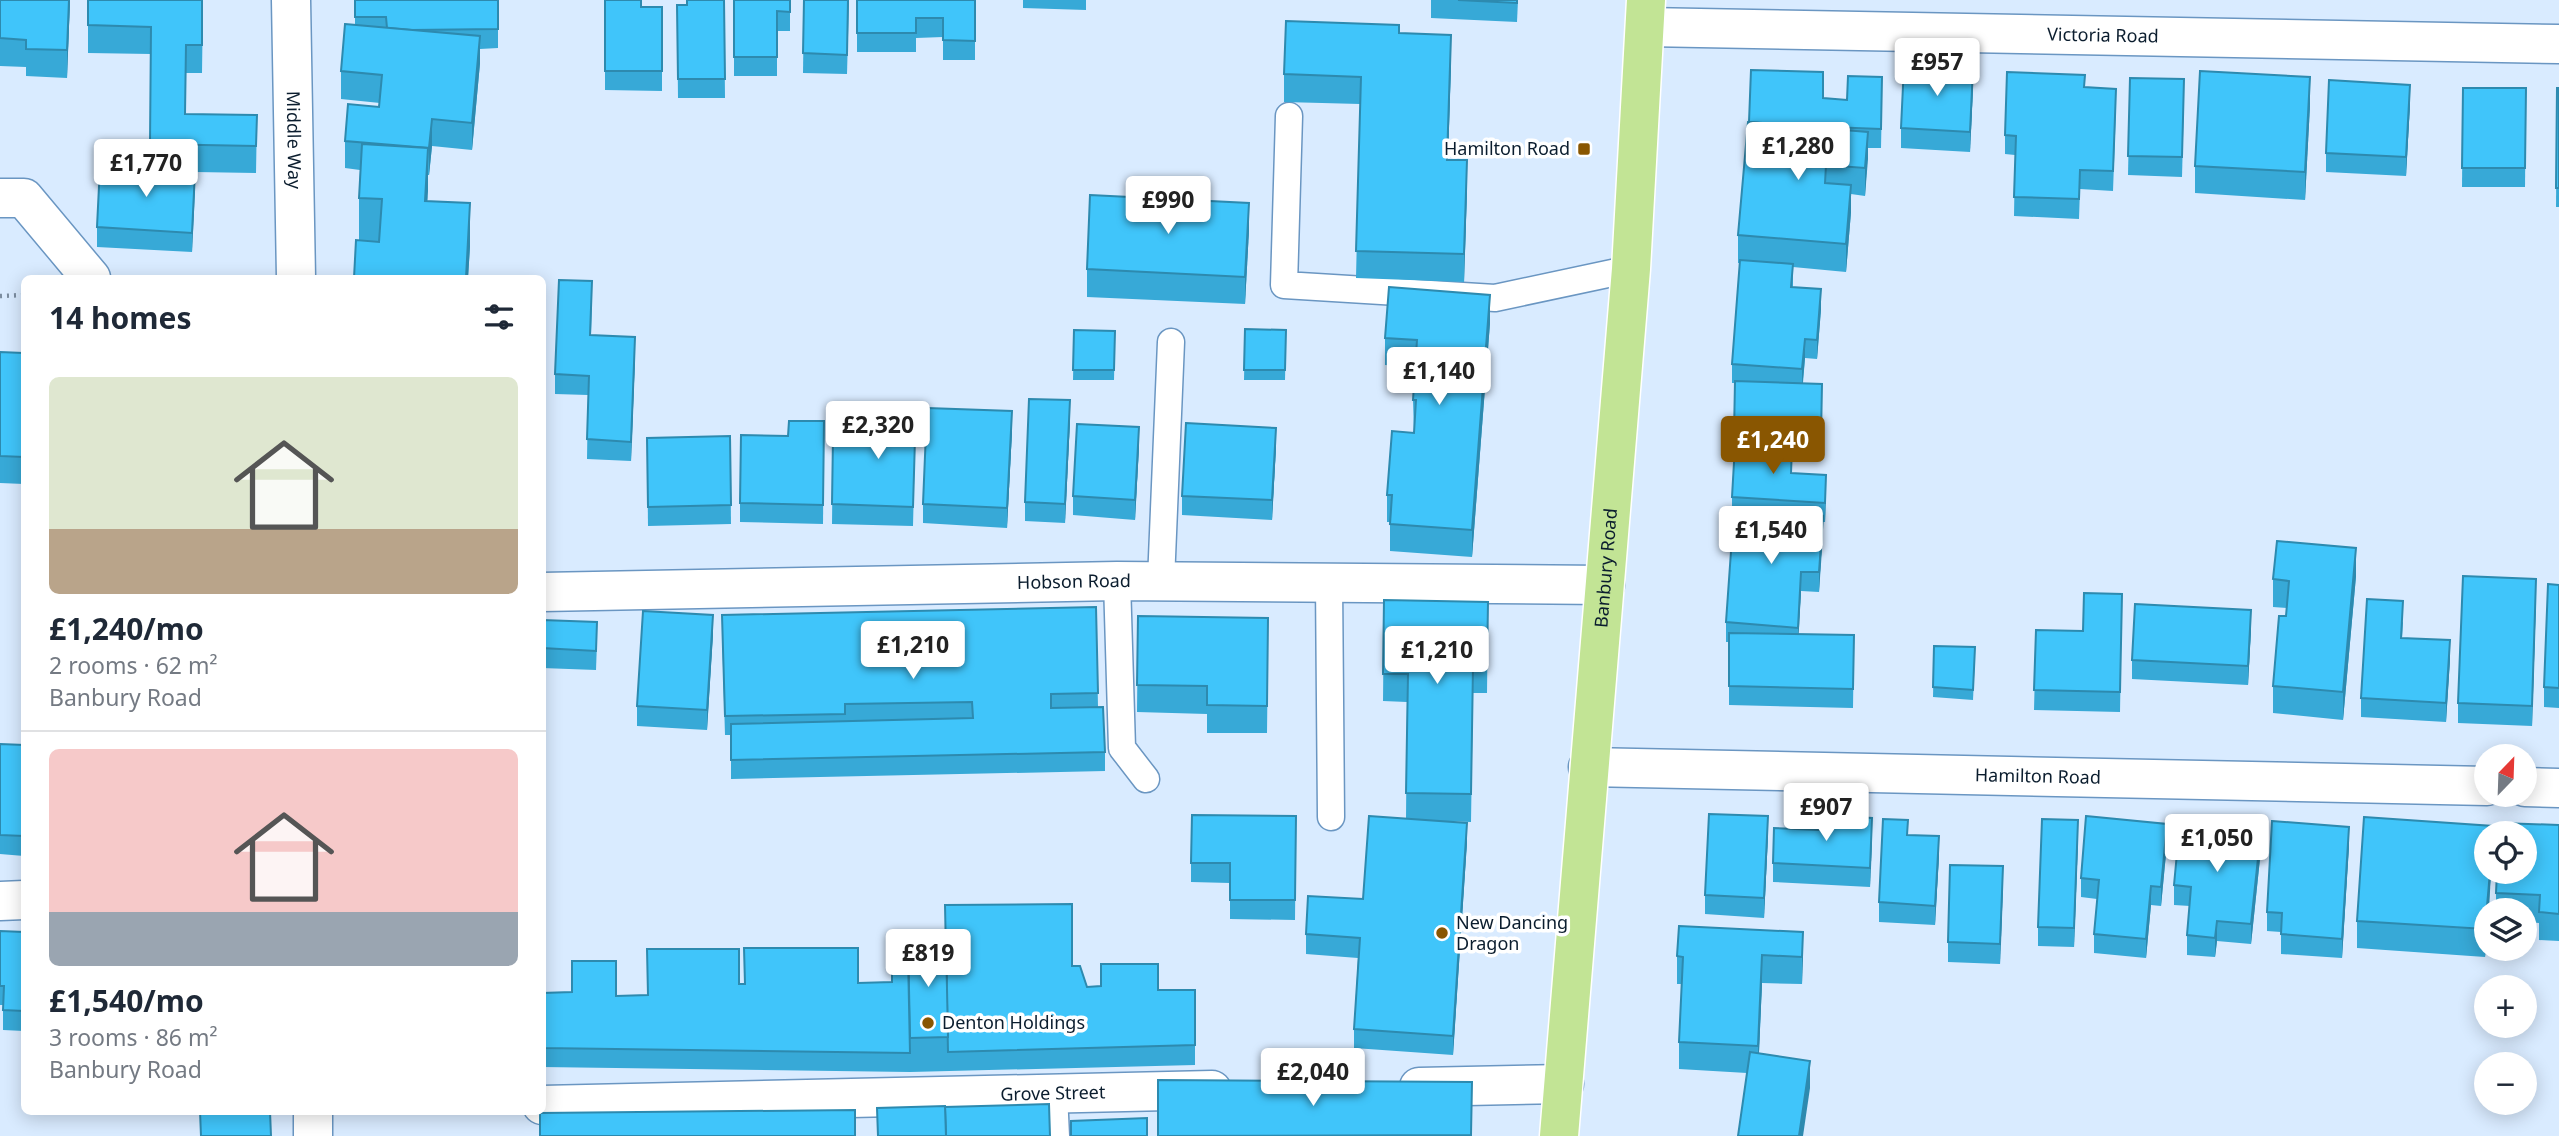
<!DOCTYPE html>
<meta charset="utf-8">
<style>
:root{--surface:#fff;--page:#f6f6f7;--text:#1f2937;--muted:#747a83;--line:#e0e1e3;--accent:#895601}
body{margin:0;font-family:"Noto Sans",sans-serif;background:var(--page);color:var(--text);height:100vh;display:flex;flex-direction:column;font-size:26px;white-space:nowrap}
*{box-sizing:border-box;margin:0}
p{font-size:23px;color:var(--muted)}
.icon{flex:none;width:38px;height:38px;fill:none;stroke:currentColor;stroke-width:2;stroke-linecap:round;stroke-linejoin:round}
.map{position:relative;flex:1;overflow:hidden}
.details{position:absolute;left:21px;top:275px;width:525px;height:840px;display:flex;flex-direction:column;background:var(--surface);border-radius:10px;box-shadow:0 4px 18px #0003}
.details>*{flex:none}
.needle{width:46px;rotate:23deg}
.buttons{position:absolute;left:2474px;top:744px;display:grid;gap:14px}
.buttons a{display:grid;place-items:center;width:63px;height:63px;border-radius:50%;background:var(--surface);box-shadow:0 4px 18px #0003;font-size:35px}
.price{position:absolute;translate:-50% -60px;padding:0 16px;border-radius:7px;background:#fff;color:#222;font-size:23px;line-height:46px;filter:drop-shadow(0 2px 4px #0008)}
.price::after{content:'';position:absolute;left:50%;top:42px;width:21px;height:16px;margin-left:-10px;background:inherit;clip-path:polygon(0 0,100% 0,50% 100%)}
.price.active{background:var(--accent);color:#fff}
ul{padding:0;list-style:none}
li{display:grid;align-content:center;gap:14px;height:371px;padding:0 28px}
li+li{border-top:2px solid var(--line)}
li span{display:grid;place-items:center;height:217px;border-radius:10px;color:#555}
li>.icon{margin-inline-start:auto}
span .icon{width:126px;height:126px;fill:#fffc;stroke-width:1}
li b{font-size:30px}
h2{display:flex;justify-content:space-between;align-items:center;height:84px;padding:0 28px;font-size:30px}
.map>svg:first-child{display:block}
</style>
<div class="map">
<svg width="2559" height="1136" viewBox="0 0 2559 1136">
<rect width="100%" height="100%" fill="#d9ebff"/>
<g fill="none" stroke-linecap="round" stroke-linejoin="round">
<!-- service casing -->
<g stroke="#6a96c2" stroke-width="29">
<g id="service">
<polyline points="1289,116 1284,285 1495,298 1631,269"/>
<polyline points="1117,581 1122,748 1146,779"/>
<polyline points="1161,581 1171,342"/>
<polyline points="1329,583 1331,817"/>
<polyline points="1054,1094 1056,1136"/>
</g>
</g>
<!-- minor casing -->
<g stroke="#6a96c2" stroke-width="41">
<g id="minor">
<path id="s1" d="M291,0L296,278"/>
<path id="s2" d="M1646,27L2559,44"/>
<polyline points="0,198 24,198 91,278"/>
<path id="s3" d="M542,592L1117,581L1605,585"/>
<path id="s4" d="M1588,767L2487,786"/>
<polyline points="2525,787 2559,788"/>
<polyline points="0,901 24,900"/>
<polyline points="1419,1087 1564,1084"/>
<path id="s5" d="M542,1105L1212,1090"/>
<polyline points="313,1111 313,1136"/>
</g>
</g>
<!-- primary casing -->
<g stroke="#fff" stroke-width="41">
<g id="primary">
<path id="s6" d="M1559,1136L1631,269L1646,0"/>
</g>
</g>
<!-- path -->
<polyline stroke="#7a8c9f" stroke-width="4.5" stroke-dasharray="2 5" stroke-linecap="butt" points="0,296 24,295"/>
<!-- service -->
<use href="#service" stroke="#fff" stroke-width="26"/>
<!-- minor -->
<use href="#minor" stroke="#fff" stroke-width="38"/>
<!-- primary -->
<use href="#primary" stroke="#c2e495" stroke-width="38"/>
</g>
<!-- wall -->
<g fill="#37a9d7">
<polygon points="0,0 70,0 67,78 26,76 26,67 0,66"/>
<polygon points="88,0 203,0 202,73 186,73 185,114 257,115 256,173 195,172 192,252 97,247 97,227 150,168 151,54 88,53"/>
<polygon points="355,0 498,0 498,48 480,49 480,63 472,150 432,146 429,175 428,175 427,201 470,246 468,278 354,278 359,241 359,198 360,170 345,168 345,141 379,107 380,103 341,99 341,71 355,25"/>
<polygon points="605,0 641,7 662,7 662,91 605,90"/>
<polygon points="724,0 725,98 678,98 677,5 687,5"/>
<polygon points="734,0 790,0 790,31 777,31 777,76 734,76"/>
<polygon points="804,0 849,0 847,74 803,73"/>
<polygon points="857,0 975,0 975,60 943,60 943,37 916,38 916,52 857,52"/>
<polygon points="1023,0 1086,0 1086,10 1023,8"/>
<polygon points="1431,0 1518,0 1517,22 1431,18"/>
<polygon points="1399,33 1451,62 1448,160 1467,188 1464,282 1356,278 1360,104 1284,102 1284,74"/>
<polygon points="2130,78 2184,99 2182,177 2128,175"/>
<polygon points="1973,87 1970,152 1901,148 1901,128"/>
<polygon points="2085,87 2116,108 2113,191 2080,189 2079,219 2014,216 2015,155 2005,154 2005,135"/>
<polygon points="2463,88 2526,88 2525,187 2462,187"/>
<polygon points="2557,88 2559,88 2559,207 2556,207"/>
<polygon points="1882,97 1881,148 1868,148 1865,196 1851,194 1851,212 1846,272 1793,267 1793,287 1821,309 1817,359 1805,358 1803,383 1822,384 1821,456 1792,455 1792,473 1826,494 1825,522 1823,522 1819,592 1801,591 1798,634 1854,635 1853,708 1729,705 1729,642 1726,642 1726,622 1734,517 1732,517 1732,497 1734,453 1735,383 1732,383 1732,364 1740,263 1738,263 1738,235 1823,99 1847,100"/>
<polygon points="2410,104 2406,176 2326,172 2326,153"/>
<polygon points="2310,105 2305,200 2195,193 2195,166"/>
<polygon points="1249,230 1245,304 1087,297 1087,269"/>
<polygon points="592,301 591,335 635,357 631,461 587,459 588,395 555,394 555,374"/>
<polygon points="1490,323 1472,557 1390,551 1390,522 1387,522 1387,495 1414,433 1413,400 1415,367 1385,365 1385,338"/>
<polygon points="1245,329 1286,330 1285,380 1244,380"/>
<polygon points="1074,330 1115,331 1114,380 1073,380"/>
<polygon points="0,352 24,369 24,484 0,483"/>
<polygon points="916,404 913,526 832,524 833,437 871,438"/>
<polygon points="1070,420 1065,523 1025,521 1025,502"/>
<polygon points="824,421 823,524 740,522 740,503 788,436"/>
<polygon points="1012,431 1007,528 923,523 923,504"/>
<polygon points="730,436 731,524 648,526 647,438"/>
<polygon points="1139,447 1135,520 1073,515 1073,496"/>
<polygon points="1276,447 1272,520 1182,515 1182,496"/>
<polygon points="2356,576 2343,720 2273,713 2273,686 2287,608 2273,607 2273,579"/>
<polygon points="2559,585 2559,708 2544,707 2544,687"/>
<polygon points="2122,594 2120,712 2034,710 2036,630 2083,631"/>
<polygon points="2536,598 2532,726 2458,723 2458,703"/>
<polygon points="1384,600 1488,602 1487,693 1473,693 1471,822 1441,821 1467,842 1453,1055 1354,1048 1354,1029 1358,958 1306,954 1306,934 1363,899 1406,819 1407,702 1383,701"/>
<polygon points="1096,607 1098,707 1105,752 1105,771 731,779 731,735 725,735 722,634"/>
<polygon points="1138,616 1268,645 1267,733 1207,733 1207,714 1137,712"/>
<polygon points="542,620 597,642 596,670 542,668"/>
<polygon points="2403,621 2402,638 2450,659 2446,722 2361,717 2361,698"/>
<polygon points="2251,629 2248,685 2132,679 2132,660"/>
<polygon points="713,634 707,730 637,726 637,706"/>
<polygon points="1934,646 1975,657 1973,700 1933,697"/>
<polygon points="0,744 24,745 24,856 0,854"/>
<polygon points="1296,816 1295,920 1230,919 1230,883 1191,882 1191,863"/>
<polygon points="2559,825 2559,941 2539,940 2539,923 2525,922 2525,910 2496,910 2496,893"/>
<polygon points="1768,835 1764,918 1705,914 1705,895"/>
<polygon points="1908,835 1939,856 1935,925 1879,922 1879,902"/>
<polygon points="1872,838 1870,887 1773,882 1773,863"/>
<polygon points="2078,840 2074,947 2038,946 2038,927"/>
<polygon points="2167,843 2161,906 2151,905 2146,958 2094,953 2094,934 2097,899 2081,897 2081,878"/>
<polygon points="2349,846 2342,958 2281,954 2281,932 2267,931 2267,912"/>
<polygon points="2261,849 2251,944 2217,941 2215,957 2187,955 2187,935 2190,906 2174,905 2174,885"/>
<polygon points="2487,872 2491,872 2485,957 2357,948 2357,921"/>
<polygon points="2003,885 2000,964 1948,962 1948,942"/>
<polygon points="0,931 24,932 24,1031 3,1030 3,1005 0,1005"/>
<polygon points="1803,932 1802,984 1762,983 1759,1053 1810,1088 1747,1073 1679,1069 1679,1042 1682,984 1677,984 1677,956"/>
<polygon points="1072,966 1087,987 1158,990 1195,1045 1195,1065 910,1072 542,1067 542,993 616,996 648,995 739,984 892,982"/>
</g>
<!-- shaded-wall -->
<g fill="#2d8aaf">
<polygon points="69,0 70,0 67,78 67,50"/>
<polygon points="1451,35 1451,62 1447,188 1447,160"/>
<polygon points="480,36 480,63 472,150 472,123"/>
<polygon points="1973,68 1973,87 1970,152 1970,132"/>
<polygon points="2310,77 2310,105 2305,200 2305,172"/>
<polygon points="2410,85 2410,104 2406,176 2406,157"/>
<polygon points="432,119 432,146 429,175 429,148"/>
<polygon points="1868,132 1868,159 1865,196 1865,168"/>
<polygon points="428,148 428,191 425,244 425,201"/>
<polygon points="1467,160 1467,188 1464,282 1464,254"/>
<polygon points="195,171 195,190 192,252 192,233"/>
<polygon points="1851,185 1851,212 1846,272 1846,244"/>
<polygon points="470,203 470,246 468,278 466,278"/>
<polygon points="1249,203 1249,230 1245,304 1245,277"/>
<polygon points="1821,289 1821,309 1817,359 1817,340"/>
<polygon points="1490,295 1490,323 1472,557 1472,530"/>
<polygon points="635,337 635,357 631,461 631,442"/>
<polygon points="1805,339 1805,358 1802,389 1802,369"/>
<polygon points="1070,400 1070,420 1065,523 1065,504"/>
<polygon points="1012,411 1012,431 1007,528 1007,508"/>
<polygon points="1139,427 1139,447 1135,520 1135,500"/>
<polygon points="1276,428 1276,447 1272,520 1272,500"/>
<polygon points="1826,475 1826,494 1825,522 1825,503"/>
<polygon points="1823,516 1823,535 1819,592 1819,572"/>
<polygon points="2356,548 2356,576 2343,720 2343,692"/>
<polygon points="1801,572 1801,591 1798,647 1798,628"/>
<polygon points="2536,579 2536,598 2532,726 2532,706"/>
<polygon points="2251,610 2251,629 2248,685 2248,666"/>
<polygon points="713,615 713,634 707,730 707,710"/>
<polygon points="2450,640 2450,659 2446,722 2446,703"/>
<polygon points="1768,816 1768,835 1764,918 1764,898"/>
<polygon points="1872,818 1872,838 1870,887 1870,868"/>
<polygon points="2078,820 2078,840 2074,947 2074,928"/>
<polygon points="1467,823 1467,842 1453,1055 1453,1036"/>
<polygon points="2167,824 2167,843 2161,906 2161,887"/>
<polygon points="2349,827 2349,846 2342,958 2342,939"/>
<polygon points="2261,830 2261,849 2251,944 2251,924"/>
<polygon points="1939,836 1939,856 1935,925 1935,906"/>
<polygon points="2003,866 2003,885 2000,964 2000,944"/>
<polygon points="2490,872 2491,872 2489,910 2487,910"/>
<polygon points="2151,886 2151,905 2146,958 2146,939"/>
<polygon points="2487,911 2487,939 2485,957 2485,929"/>
<polygon points="2217,921 2217,941 2215,957 2215,938"/>
<polygon points="1803,932 1803,959 1802,984 1802,957"/>
<polygon points="1762,955 1762,983 1758,1074 1758,1046"/>
<polygon points="1810,1061 1810,1088 1803,1136 1799,1136"/>
</g>
<!-- building -->
<g fill="#40c5fa" stroke="#2d8aaf" stroke-width="2">
<polygon points="0,0 69,0 67,50 26,49 26,40 0,38"/>
<polygon points="88,0 202,0 202,45 186,45 185,114 257,115 256,146 150,144 151,27 88,25"/>
<polygon points="355,0 498,0 498,29 411,30 387,28 386,17 355,17"/>
<polygon points="605,0 641,0 641,7 662,7 662,71 605,71"/>
<polygon points="687,0 724,0 725,79 678,79 677,5 687,5"/>
<polygon points="734,0 790,0 790,12 777,11 777,57 734,57"/>
<polygon points="804,0 848,0 847,55 803,53"/>
<polygon points="857,0 975,0 975,41 943,40 943,18 916,18 916,33 857,33"/>
<polygon points="1458,0 1517,0 1517,3"/>
<polygon points="1286,21 1399,25 1399,33 1451,35 1447,160 1467,160 1464,254 1356,251 1361,77 1284,74"/>
<polygon points="345,24 480,36 472,123 432,119 429,148 345,141 348,104 379,107 382,75 341,71"/>
<polygon points="1904,65 1973,68 1970,132 1901,128"/>
<polygon points="1751,70 1823,72 1823,98 1847,100 1848,76 1882,77 1881,129 1803,126 1749,122"/>
<polygon points="2200,71 2310,77 2305,172 2195,166"/>
<polygon points="2007,72 2085,75 2084,87 2116,89 2113,171 2080,170 2079,199 2014,197 2016,136 2005,135"/>
<polygon points="2130,78 2184,79 2182,157 2128,156"/>
<polygon points="2329,80 2410,85 2406,157 2326,153"/>
<polygon points="2463,88 2526,88 2525,168 2462,168"/>
<polygon points="2557,88 2559,88 2559,188 2556,188"/>
<polygon points="1748,122 1868,132 1865,168 1826,165 1825,183 1851,185 1846,244 1738,235"/>
<polygon points="362,144 428,148 425,201 470,203 466,278 354,278 356,240 379,242 382,199 359,198"/>
<polygon points="100,166 195,171 192,233 97,227"/>
<polygon points="1090,195 1249,203 1245,277 1087,269"/>
<polygon points="1740,260 1793,264 1791,287 1821,289 1817,340 1805,339 1802,369 1732,364"/>
<polygon points="559,280 592,281 590,335 635,337 631,442 587,439 589,376 555,374"/>
<polygon points="1389,287 1490,295 1472,530 1390,524 1392,495 1387,495 1392,431 1414,433 1416,400 1413,400 1417,340 1385,338"/>
<polygon points="1245,329 1286,330 1285,370 1244,370"/>
<polygon points="1074,330 1115,331 1114,370 1073,370"/>
<polygon points="0,352 23,353 23,368 24,369 24,457 0,456"/>
<polygon points="1735,381 1822,384 1821,436 1734,434"/>
<polygon points="1029,399 1070,400 1065,504 1025,502"/>
<polygon points="872,403 916,404 913,507 832,504 833,437 871,438"/>
<polygon points="927,408 1012,411 1007,508 923,504"/>
<polygon points="789,421 824,421 823,505 740,503 741,435 788,436"/>
<polygon points="1186,423 1276,428 1272,500 1182,496"/>
<polygon points="1077,424 1139,427 1135,500 1073,496"/>
<polygon points="730,436 731,505 648,507 647,438"/>
<polygon points="1735,445 1792,448 1791,473 1826,475 1825,503 1732,497"/>
<polygon points="1734,509 1823,516 1819,572 1801,572 1798,628 1726,622"/>
<polygon points="2277,541 2356,548 2343,692 2273,686 2279,616 2286,616 2289,581 2273,579"/>
<polygon points="2463,576 2536,579 2532,706 2458,703"/>
<polygon points="2548,584 2559,585 2559,688 2544,687"/>
<polygon points="2084,593 2122,594 2120,692 2034,690 2036,630 2083,631"/>
<polygon points="2367,599 2403,601 2401,638 2450,640 2446,703 2361,698"/>
<polygon points="1384,600 1488,602 1487,666 1473,666 1471,794 1406,793 1408,674 1383,674"/>
<polygon points="2135,604 2251,610 2248,666 2132,660"/>
<polygon points="1096,607 1098,693 1051,694 1051,708 1103,707 1105,752 731,760 731,724 973,718 972,702 845,704 845,714 725,716 722,615"/>
<polygon points="643,611 713,615 707,710 637,706"/>
<polygon points="1138,616 1268,618 1267,706 1207,705 1207,686 1137,685"/>
<polygon points="542,620 597,622 596,651 542,648"/>
<polygon points="1729,633 1854,635 1853,689 1729,686"/>
<polygon points="1934,646 1975,647 1973,690 1933,687"/>
<polygon points="0,744 24,745 24,836 0,835"/>
<polygon points="1709,814 1768,816 1764,898 1705,895"/>
<polygon points="1192,815 1296,816 1295,900 1230,900 1230,863 1191,863"/>
<polygon points="1819,815 1872,818 1870,868 1773,863 1774,828 1818,830"/>
<polygon points="1369,816 1467,823 1453,1036 1354,1029 1360,938 1306,934 1308,896 1363,899"/>
<polygon points="2086,816 2167,824 2161,887 2151,886 2146,939 2094,934 2099,880 2081,878"/>
<polygon points="2364,817 2493,826 2492,833 2487,833 2487,872 2490,872 2485,929 2357,921"/>
<polygon points="1883,819 1908,820 1907,835 1939,836 1935,906 1879,902"/>
<polygon points="2042,819 2078,820 2074,928 2038,927"/>
<polygon points="2180,821 2261,830 2251,924 2217,921 2215,938 2187,935 2191,887 2174,885"/>
<polygon points="2272,821 2349,827 2342,939 2281,934 2282,913 2267,912"/>
<polygon points="2500,823 2559,825 2559,914 2539,912 2540,895 2496,893 2497,872 2525,872 2525,833 2500,833"/>
<polygon points="1950,865 2003,866 2000,944 1948,942"/>
<polygon points="1072,904 1072,966 1080,966 1087,987 1101,986 1101,964 1158,964 1158,990 1195,990 1195,1045 948,1052 945,905"/>
<polygon points="1679,926 1803,932 1802,957 1762,955 1758,1046 1679,1042 1683,957 1677,956"/>
<polygon points="0,931 24,932 24,1011 3,1010 4,986 0,986"/>
<polygon points="908,940 946,940 948,1037 910,1038"/>
<polygon points="744,948 858,948 858,983 892,982 892,955 908,955 910,1053 542,1048 542,993 572,992 572,961 616,961 616,996 648,995 647,949 739,949 739,984 745,984"/>
<polygon points="1750,1052 1810,1061 1799,1136 1738,1136"/>
<polygon points="1158,1080 1472,1082 1471,1135 1158,1136"/>
<polygon points="1049,1104 1050,1136 946,1136 945,1107"/>
<polygon points="945,1106 946,1136 878,1136 877,1108"/>
<polygon points="855,1110 855,1136 540,1136 540,1113"/>
<polygon points="200,1111 270,1111 271,1136 201,1136"/>
<polygon points="1147,1118 1147,1136 1071,1136 1071,1121"/>
</g>
<!-- markers -->
<g fill="#895601" stroke="#fff" stroke-width="2.5">
<rect x="1577" y="142" width="14" height="14" rx="3.5"/>
<circle cx="1442" cy="933" r="7"/>
<circle cx="928" cy="1023" r="7"/>
</g>
<g text-anchor="middle" stroke-width="7" stroke-linejoin="round" paint-order="stroke">
<!-- street labels -->
<g font-size="18" fill="#0b1d2e" stroke="#fff">
<text dy="6" stroke="none"><textPath href="#s2" startOffset="457">Victoria Road</textPath></text>
<text dy="6" stroke="none"><textPath href="#s1" startOffset="140">Middle Way</textPath></text>
<text dy="6" stroke="none"><textPath href="#s6" startOffset="570">Banbury Road</textPath></text>
<text dy="6" stroke="none"><textPath href="#s3" startOffset="532">Hobson Road</textPath></text>
<text dy="6" stroke="none"><textPath href="#s4" startOffset="450">Hamilton Road</textPath></text>
<text dy="6" stroke="none"><textPath href="#s5" startOffset="511">Grove Street</textPath></text>
</g>
<!-- poi labels -->
<g font-size="18" fill="#0b1d2e" stroke="#fff" text-anchor="start">
<text x="1570" y="155" text-anchor="end">Hamilton Road</text>
<text x="1456" y="929">New Dancing<tspan x="1456" dy="21">Dragon</tspan></text>
<text x="942" y="1029">Denton Holdings</text>
</g>
</g>
</svg>
<div class="buttons">
<a><svg class="needle" viewBox="-14 -14 28 28"><path d="M0-13l5 13h-10z" fill="#e53935"/><path d="M0 13l5-13h-10z" fill="#747a83"/></svg></a>
<a><svg class="icon" aria-label="locate" viewBox="0 0 24 24"><circle cx="12" cy="12" r="6"/><path d="M12 2v4M12 18v4M2 12h4M18 12h4"/></svg></a>
<a><svg class="icon" aria-label="layers" viewBox="0 0 24 24"><path d="M12 4l9 5-9 5-9-5zM3 14l9 5 9-5"/></svg></a>
<a>+</a>
<a>−</a>
</div>
<b class="price" style="left:1937px;top:98px">£957</b>
<b class="price" style="left:1798px;top:182px">£1,280</b>
<b class="price" style="left:146px;top:199px">£1,770</b>
<b class="price" style="left:1168px;top:236px">£990</b>
<b class="price" style="left:1439px;top:407px">£1,140</b>
<b class="price" style="left:878px;top:461px">£2,320</b>
<b class="price active" style="left:1773px;top:476px">£1,240</b>
<b class="price" style="left:1771px;top:566px">£1,540</b>
<b class="price" style="left:913px;top:681px">£1,210</b>
<b class="price" style="left:1437px;top:686px">£1,210</b>
<b class="price" style="left:1826px;top:843px">£907</b>
<b class="price" style="left:2217px;top:874px">£1,050</b>
<b class="price" style="left:928px;top:989px">£819</b>
<b class="price" style="left:1313px;top:1108px">£2,040</b>
<section class="details">
<h2>14 homes<svg class="icon" aria-label="filters" viewBox="0 0 24 24"><path d="M4 7h16M4 17h16"/><circle cx="9" cy="7" r="2"/><circle cx="15" cy="17" r="2"/></svg></h2>
<ul>
<li><span style="background:linear-gradient(#dfe7d0 70%,#b9a48a 0)"><svg class="icon" aria-label="home" viewBox="0 0 24 24"><path d="M3 11l9-7 9 7M6 9v11h12V9"/></svg></span><div><b>£1,240/mo</b><p>2 rooms · 62 m²</p><p>Banbury Road</p></div></li>
<li><span style="background:linear-gradient(#f6c9c9 75%,#9aa5b1 0)"><svg class="icon" aria-label="home" viewBox="0 0 24 24"><path d="M3 11l9-7 9 7M6 9v11h12V9"/></svg></span><div><b>£1,540/mo</b><p>3 rooms · 86 m²</p><p>Banbury Road</p></div></li>
</ul>
</section>
</div>
